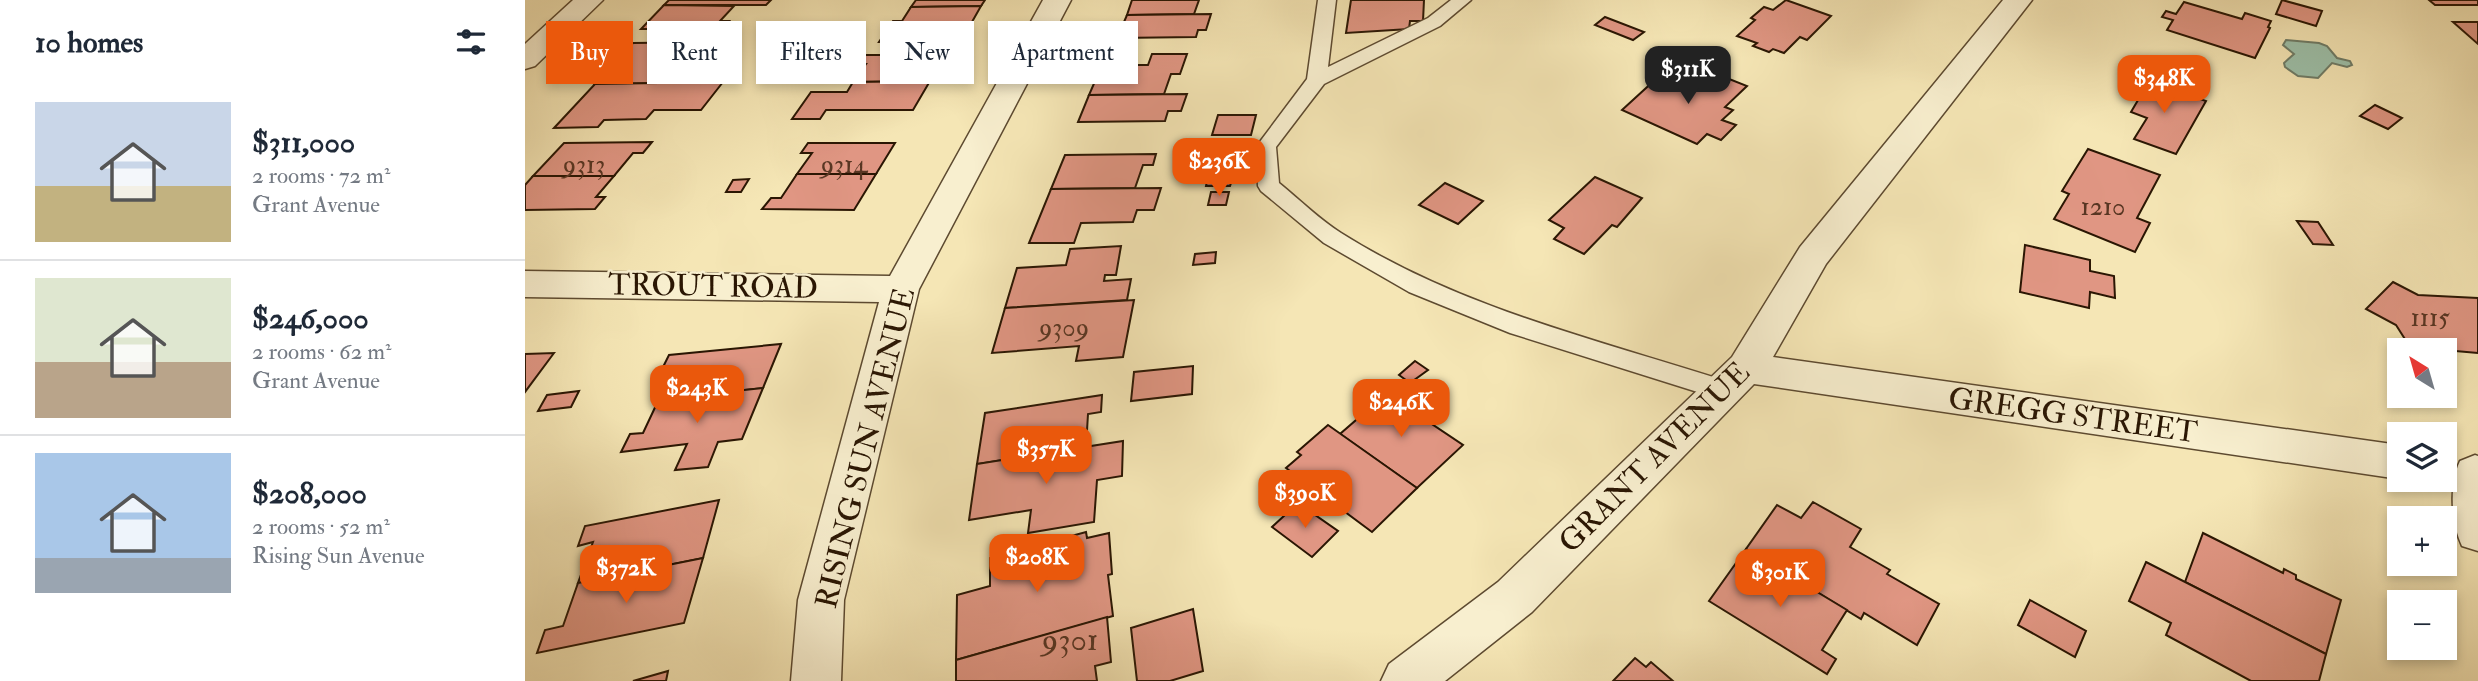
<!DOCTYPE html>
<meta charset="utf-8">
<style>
:root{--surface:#fff;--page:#f2f2f3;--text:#1f2937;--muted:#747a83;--line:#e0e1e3;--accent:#ea580c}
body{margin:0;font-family:"IM FELL Double Pica",serif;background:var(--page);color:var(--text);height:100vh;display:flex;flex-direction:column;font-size:26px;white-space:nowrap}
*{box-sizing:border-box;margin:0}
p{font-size:23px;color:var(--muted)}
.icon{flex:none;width:38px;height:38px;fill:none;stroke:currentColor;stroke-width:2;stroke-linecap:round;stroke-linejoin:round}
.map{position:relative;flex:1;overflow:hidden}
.side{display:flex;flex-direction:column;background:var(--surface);width:525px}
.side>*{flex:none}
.guide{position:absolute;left:21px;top:21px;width:665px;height:63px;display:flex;gap:14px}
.needle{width:46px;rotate:323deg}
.fabs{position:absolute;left:1862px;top:338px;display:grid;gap:14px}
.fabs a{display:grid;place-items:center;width:70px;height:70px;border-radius:0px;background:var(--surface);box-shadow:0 4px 10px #0003;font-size:35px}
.price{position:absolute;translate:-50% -60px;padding:0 16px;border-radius:14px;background:var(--accent);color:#fff;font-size:23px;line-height:46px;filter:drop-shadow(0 2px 4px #0008)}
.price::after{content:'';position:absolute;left:50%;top:42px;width:21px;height:16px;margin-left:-10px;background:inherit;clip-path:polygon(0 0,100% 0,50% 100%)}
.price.selected{background:#222;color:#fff}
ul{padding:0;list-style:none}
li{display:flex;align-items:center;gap:21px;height:175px;padding:0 35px}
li+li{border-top:2px solid var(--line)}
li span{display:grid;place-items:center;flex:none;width:196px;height:140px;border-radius:0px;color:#555}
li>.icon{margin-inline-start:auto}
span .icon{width:84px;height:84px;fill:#fffc;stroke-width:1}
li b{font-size:30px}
h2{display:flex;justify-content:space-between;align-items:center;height:84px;padding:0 35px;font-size:30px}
.pill{padding:0 24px;border-radius:0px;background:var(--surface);box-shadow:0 4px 10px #0003;font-size:24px;line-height:63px}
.pill.selected{background:var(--accent);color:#fff}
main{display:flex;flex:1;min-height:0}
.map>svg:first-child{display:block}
</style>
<main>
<section class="side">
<h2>10 homes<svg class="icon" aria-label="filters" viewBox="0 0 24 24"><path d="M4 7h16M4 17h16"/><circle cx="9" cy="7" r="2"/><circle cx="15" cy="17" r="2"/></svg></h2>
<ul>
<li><span style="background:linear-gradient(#c9d6e8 60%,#c2b280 0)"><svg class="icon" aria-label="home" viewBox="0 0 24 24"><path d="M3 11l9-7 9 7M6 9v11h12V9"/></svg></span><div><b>$311,000</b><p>2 rooms · 72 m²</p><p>Grant Avenue</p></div></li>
<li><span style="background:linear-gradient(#dfe7d0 60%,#b9a48a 0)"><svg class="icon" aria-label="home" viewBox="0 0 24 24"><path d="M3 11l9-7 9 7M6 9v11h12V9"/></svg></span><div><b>$246,000</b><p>2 rooms · 62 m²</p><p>Grant Avenue</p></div></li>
<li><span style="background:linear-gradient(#a9c7e8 75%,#9aa5b1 0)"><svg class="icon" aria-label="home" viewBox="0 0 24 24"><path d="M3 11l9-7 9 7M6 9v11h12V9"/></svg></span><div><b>$208,000</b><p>2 rooms · 52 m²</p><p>Rising Sun Avenue</p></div></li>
</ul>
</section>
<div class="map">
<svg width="1953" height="681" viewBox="0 0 1953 681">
<rect width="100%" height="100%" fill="#f5e6b5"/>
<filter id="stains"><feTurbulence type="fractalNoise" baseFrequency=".00286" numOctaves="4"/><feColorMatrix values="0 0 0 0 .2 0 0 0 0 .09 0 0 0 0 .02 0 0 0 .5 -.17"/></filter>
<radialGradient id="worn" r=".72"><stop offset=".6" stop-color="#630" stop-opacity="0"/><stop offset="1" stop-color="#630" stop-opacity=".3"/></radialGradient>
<!-- water -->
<polygon fill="#9dc0a9" stroke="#6f7c67" stroke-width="2" points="1761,40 1794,43 1802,46 1812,58 1825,61 1827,65 1822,67 1807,63 1793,78 1773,76 1760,67 1759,63 1769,54 1758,45"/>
<!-- building -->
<g fill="#e09683" stroke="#2a1603" stroke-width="2">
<polygon points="144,0 246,0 241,5 139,5"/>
<polygon points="391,0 460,0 456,6 386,7"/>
<polygon points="607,0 674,0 669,14 602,15"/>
<polygon points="826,0 899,0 898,21 885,21 884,29 821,33"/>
<polygon points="1261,0 1306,16 1282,40 1275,37 1259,53 1248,49 1244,52 1228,46 1232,43 1212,36 1230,20 1226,18 1239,7 1248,10"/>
<polygon points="1757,0 1797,11 1791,26 1751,14"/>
<polygon points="1904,0 1953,0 1953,5 1910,5"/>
<polygon points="1659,2 1717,19 1720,13 1746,21 1743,27 1745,28 1730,58 1642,30 1648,20 1637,17 1641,11 1651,14"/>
<polygon points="139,5 209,6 195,21 204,21 197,29 116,29"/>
<polygon points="456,6 443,29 407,29 399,41 354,42 368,21 377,21 386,7"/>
<polygon points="686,14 681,30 673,30 671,37 592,38 602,15"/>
<polygon points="1080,17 1119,32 1108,40 1070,25"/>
<polygon points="1928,22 1953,22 1953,44"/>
<polygon points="188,42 168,65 160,65 144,83 70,84 108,43"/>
<polygon points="627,54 662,54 655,74 646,74 639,94 564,95 577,65 623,65"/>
<polygon points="338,55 422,55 405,81 328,82 341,64 332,64"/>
<polygon points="1143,68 1156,73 1145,83 1164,90 1184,71 1222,86 1200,107 1208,110 1197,120 1211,125 1196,140 1182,134 1172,144 1097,110"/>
<polygon points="1611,77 1681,101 1651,154 1609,139 1622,118 1606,112 1616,95 1603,90"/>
<polygon points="405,81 388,110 301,110 295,119 267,119 286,92 322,92 328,82"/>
<polygon points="198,82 176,110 129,110 121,119 79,120 73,127 29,128 70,84"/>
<polygon points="662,94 656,111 643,111 640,121 553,122 564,95"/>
<polygon points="1850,105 1877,118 1863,129 1835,116"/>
<polygon points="693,115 731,115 726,135 687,135"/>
<polygon points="127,142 118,153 108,153 89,176 8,176 39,143"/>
<polygon points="283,143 370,143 351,174 272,174 287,153 276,153"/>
<polygon points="1563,149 1635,175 1612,218 1625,223 1610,252 1529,219 1544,194 1537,191"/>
<polygon points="631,154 628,165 618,165 610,188 526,189 540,155"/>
<polygon points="272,174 351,174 329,210 237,209 246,198 256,198"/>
<polygon points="8,176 89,176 71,197 80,197 70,209 0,210 0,185"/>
<polygon points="683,177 708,177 705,186 681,186"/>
<polygon points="1070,177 1117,198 1092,227 1087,225 1059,254 1029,239 1039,228 1024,220"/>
<polygon points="224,179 216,192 201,192 208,180"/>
<polygon points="920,183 958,201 933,224 894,205"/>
<polygon points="636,188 629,210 612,210 608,222 556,223 549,243 504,243 526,189"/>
<polygon points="686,192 704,192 701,205 683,205"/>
<polygon points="1772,221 1793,222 1808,245 1788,244"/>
<polygon points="1500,245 1565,260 1565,271 1589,276 1590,298 1565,292 1564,308 1495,292"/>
<polygon points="596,246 591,275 580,275 579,281 606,279 602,300 480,308 492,268 541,265 545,249"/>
<polygon points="691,252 690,263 668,265 670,254"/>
<polygon points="1868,282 1893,295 1953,298 1953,353 1885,347 1871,325 1841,309"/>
<polygon points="609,300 598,357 551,361 554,346 467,353 480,308"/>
<polygon points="256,344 238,388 134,399 148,370 136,371 144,355"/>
<polygon points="29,353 0,392 0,354"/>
<polygon points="890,361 903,370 885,383 874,375"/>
<polygon points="668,366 667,394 606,401 609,372"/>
<polygon points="238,388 217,439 193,442 183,467 150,470 162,444 96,452 105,434 118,433 134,399"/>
<polygon points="853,388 938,445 892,488 815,434 846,407 838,401"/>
<polygon points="54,391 46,407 13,411 22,395"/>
<polygon points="577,395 576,412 563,414 561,447 452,464 460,413"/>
<polygon points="803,425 892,488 847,532 761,468 776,455 772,452"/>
<polygon points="598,441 597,476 572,480 569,522 503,533 506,510 444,520 452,464"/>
<polygon points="194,500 178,558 53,583 68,542 53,546 60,526"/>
<polygon points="1288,502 1336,529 1325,547 1365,570 1362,574 1414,604 1392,645 1339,613 1336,619 1221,549 1252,505 1276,518"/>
<polygon points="773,503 813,531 787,557 747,527"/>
<polygon points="561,532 562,538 584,533 587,574 583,575 588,616 431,660 432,595 465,586 465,558"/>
<polygon points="1678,533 1758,573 1759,569 1771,575 1771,579 1816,600 1801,654 1660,582"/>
<polygon points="1221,549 1322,610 1297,650 1311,659 1302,674 1184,601"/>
<polygon points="178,558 159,623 12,653 20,630 38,626 53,583"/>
<polygon points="1621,562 1801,654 1794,681 1726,681 1641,635 1646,623 1604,601"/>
<polygon points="1505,600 1561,631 1550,657 1493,625"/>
<polygon points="668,609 678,671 645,681 612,681 606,628"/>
<polygon points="582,617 586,662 570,666 572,681 431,681 431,660"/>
<polygon points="1110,658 1121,667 1126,662 1148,681 1088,681"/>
<polygon points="143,671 141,681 108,681"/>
</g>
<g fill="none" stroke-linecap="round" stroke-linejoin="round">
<!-- lane casing -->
<g stroke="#5d4a30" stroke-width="3">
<path id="lane" d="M793,0H811L803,67L903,18L926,0H946L915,26L799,84L751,147L754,183C775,200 795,220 816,233C936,309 1074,340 1207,383L1211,390L1207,397L1198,400L985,333L884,292L799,243L736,191L733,186L731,147L782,79Z"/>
</g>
<!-- street casing -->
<g stroke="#5d4a30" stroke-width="3">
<g id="street">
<polygon points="48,0 78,0 10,66 0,69 0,44"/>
<polygon points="518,0 546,0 394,289 319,600 316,681 266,681 273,600 354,302 0,297 0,271 365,276"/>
<polygon points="1478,0 1507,0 1301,264 1248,357 1874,445 1874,479 1229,384 1007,612 920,681 856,681 864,664 973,582 1207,357 1275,247"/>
<path d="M1950,455L1953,456V551L1937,546C1926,523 1924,483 1935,461Z"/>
</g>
</g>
<!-- lane -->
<use href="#lane" fill="#f8efcf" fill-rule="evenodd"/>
<!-- street -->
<use href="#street" fill="#f8efcf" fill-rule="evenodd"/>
</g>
<g text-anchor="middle" stroke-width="5" stroke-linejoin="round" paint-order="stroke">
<!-- number labels -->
<g font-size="26" fill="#583623">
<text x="59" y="173">9313</text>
<text x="319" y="173">9314</text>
<text x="1578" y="215">1210</text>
<text x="1905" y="326">1115</text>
<text x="539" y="336">9309</text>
</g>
<!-- street labels -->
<g font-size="30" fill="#2a1603" stroke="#f8efcf">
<text transform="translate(188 286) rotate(1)" y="10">TROUT ROAD</text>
<text transform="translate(1548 415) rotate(8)" y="10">GREGG STREET</text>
<text transform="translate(340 448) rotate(-76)" y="10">RISING SUN AVENUE</text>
<text transform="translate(1129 457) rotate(-45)" y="10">GRANT AVENUE</text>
</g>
<!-- near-number labels -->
<g font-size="32" fill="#583623">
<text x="545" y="650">9301</text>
</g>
</g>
<rect width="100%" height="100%" filter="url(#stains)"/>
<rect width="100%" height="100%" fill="url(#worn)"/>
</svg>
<div class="fabs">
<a><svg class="needle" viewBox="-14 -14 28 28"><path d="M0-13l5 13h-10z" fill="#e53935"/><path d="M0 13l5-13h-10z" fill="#747a83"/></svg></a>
<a><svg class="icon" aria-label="layers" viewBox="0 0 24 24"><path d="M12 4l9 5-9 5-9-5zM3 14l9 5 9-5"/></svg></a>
<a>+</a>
<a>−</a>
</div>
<b class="price selected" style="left:1163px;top:106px">$311K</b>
<b class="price" style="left:1639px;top:115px">$348K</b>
<b class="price" style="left:694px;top:198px">$236K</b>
<b class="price" style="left:172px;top:425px">$243K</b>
<b class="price" style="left:876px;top:439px">$246K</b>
<b class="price" style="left:521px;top:486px">$357K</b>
<b class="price" style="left:780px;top:530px">$390K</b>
<b class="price" style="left:512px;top:594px">$208K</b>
<b class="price" style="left:101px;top:605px">$372K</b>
<b class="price" style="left:1255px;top:609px">$301K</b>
<div class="guide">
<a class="pill selected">Buy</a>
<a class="pill">Rent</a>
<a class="pill">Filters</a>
<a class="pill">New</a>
<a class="pill">Apartment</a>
</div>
</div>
</main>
